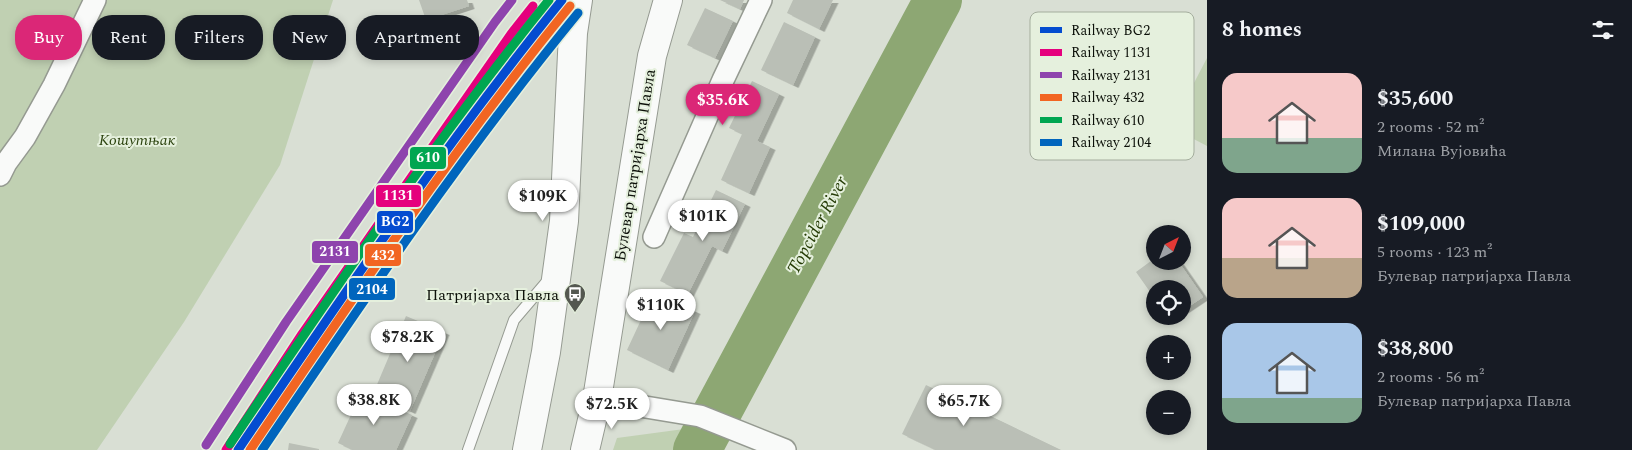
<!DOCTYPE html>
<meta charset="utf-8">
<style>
:root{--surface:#171b24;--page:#242831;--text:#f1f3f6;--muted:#9ea1a6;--accent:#db2777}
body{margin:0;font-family:Spectral,serif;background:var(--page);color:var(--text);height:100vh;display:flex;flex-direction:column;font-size:19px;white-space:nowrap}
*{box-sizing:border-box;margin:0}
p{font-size:16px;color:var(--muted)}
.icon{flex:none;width:28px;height:28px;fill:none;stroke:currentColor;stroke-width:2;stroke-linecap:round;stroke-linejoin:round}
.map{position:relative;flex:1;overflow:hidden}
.drawer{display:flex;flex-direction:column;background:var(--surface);width:425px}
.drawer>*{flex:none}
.guide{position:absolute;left:15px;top:15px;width:475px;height:45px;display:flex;gap:10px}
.needle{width:32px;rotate:42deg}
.fabs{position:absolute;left:1146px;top:225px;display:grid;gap:10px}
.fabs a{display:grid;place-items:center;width:45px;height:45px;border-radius:50%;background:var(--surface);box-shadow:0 2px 8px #0003;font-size:25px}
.price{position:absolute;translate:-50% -42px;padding:0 11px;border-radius:18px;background:#fff;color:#222;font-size:16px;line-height:32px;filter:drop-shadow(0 1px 2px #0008)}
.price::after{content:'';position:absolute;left:50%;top:30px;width:15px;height:11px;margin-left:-8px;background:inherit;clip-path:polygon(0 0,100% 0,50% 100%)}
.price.selected{background:var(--accent);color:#fff}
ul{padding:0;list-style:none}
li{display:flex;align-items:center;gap:15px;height:125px;padding:0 15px}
li span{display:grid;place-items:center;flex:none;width:140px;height:100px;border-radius:15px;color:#555}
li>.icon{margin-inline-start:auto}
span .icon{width:60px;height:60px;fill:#fffc;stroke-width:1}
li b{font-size:21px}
h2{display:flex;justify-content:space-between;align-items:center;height:60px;padding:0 15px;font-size:21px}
.pill{padding:0 18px;border-radius:20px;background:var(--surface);box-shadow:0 2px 8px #0003;font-size:18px;line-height:45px}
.pill.selected{background:var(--accent);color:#fff}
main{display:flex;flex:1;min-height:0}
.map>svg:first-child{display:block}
</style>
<main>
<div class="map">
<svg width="1207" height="450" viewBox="0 0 1207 450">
<defs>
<filter id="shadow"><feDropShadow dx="5.5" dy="3" stdDeviation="0" flood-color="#0004"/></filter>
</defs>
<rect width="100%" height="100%" fill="#d9dfd4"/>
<!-- green -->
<g fill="#c0d0b2">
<polygon points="0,0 333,0 280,165 184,322 97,450 0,450"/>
<polygon points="1207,58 1207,146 1171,127"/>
<polygon points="699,427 686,450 613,450 617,438"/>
</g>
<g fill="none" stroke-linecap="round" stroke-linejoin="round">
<!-- river -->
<polyline stroke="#8da773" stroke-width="48" points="697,450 938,0"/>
</g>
<!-- building -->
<g fill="#babfb6" filter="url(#shadow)">
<polygon points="419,0 467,0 469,6 426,20"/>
<polygon points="720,0 744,0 740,9"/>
<polygon points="793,0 833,0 819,29 787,13"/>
<polygon points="705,8 733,21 715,58 687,45"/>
<polygon points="784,22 815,37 793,85 761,70"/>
<polygon points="752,81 779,94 757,141 770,147 749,193 721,180 742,134 729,128"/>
<polygon points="716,190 745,204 722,251 712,246 688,294 660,281 684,233 693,237"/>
<polygon points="1155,258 1155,261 1178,261 1203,297 1182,311 1182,289 1155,289 1155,299 1136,272"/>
<polygon points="654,292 695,311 668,370 627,350"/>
<polygon points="406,316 444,332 410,411 373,394"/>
<polygon points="926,385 1061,450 936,450 902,434"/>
<polygon points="361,393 412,415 396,450 353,450 338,443"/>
<polygon points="289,443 319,449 319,450 288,450"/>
</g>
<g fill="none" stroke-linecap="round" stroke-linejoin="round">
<!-- service casing -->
<g stroke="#959a91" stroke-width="12">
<polyline id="service" points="468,450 514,320 549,279"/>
</g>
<!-- minor casing -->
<g stroke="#959a91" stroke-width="24">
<g id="minor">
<polyline points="0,175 6,163 25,137 54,85 95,0"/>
<polyline points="654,237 723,80 761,0"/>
<polyline points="597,399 700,416 785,450"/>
</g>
</g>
<!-- secondary casing -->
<g stroke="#959a91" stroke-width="30">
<g id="secondary">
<polyline points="527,450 546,352 564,221 573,33 578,0"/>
<polyline points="585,450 597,399 652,56 668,0"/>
</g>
</g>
<!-- path -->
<polyline stroke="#bdbebb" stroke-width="3" stroke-dasharray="4 2.5" stroke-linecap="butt" points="540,0 548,11"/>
<!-- service -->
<use href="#service" stroke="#f9faf9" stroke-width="10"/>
<!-- minor -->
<use href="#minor" stroke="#f9faf9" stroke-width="21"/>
<!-- secondary -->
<use href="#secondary" stroke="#f9faf9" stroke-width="28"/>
<!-- rail-1 casing -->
<g stroke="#e5f0dd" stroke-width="12">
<path id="rail-1" d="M238,450C342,297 445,144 562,0"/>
</g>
<!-- rail-2 casing -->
<g stroke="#e5f0dd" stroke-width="12">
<polyline id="rail-2" points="226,450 302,334 511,34 533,6"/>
</g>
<!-- rail-3 casing -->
<g stroke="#e5f0dd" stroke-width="12">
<polyline id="rail-3" points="206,445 286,322 495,22 512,0"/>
</g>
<!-- rail-4 casing -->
<g stroke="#e5f0dd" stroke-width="12">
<path id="rail-4" d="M250,450C352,299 454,148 570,6"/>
</g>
<!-- rail-5 casing -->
<g stroke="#e5f0dd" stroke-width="12">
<path id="rail-5" d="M230,444C332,293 434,142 549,0"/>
</g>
<!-- rail-6 casing -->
<g stroke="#e5f0dd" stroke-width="12">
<path id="rail-6" d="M262,450C363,301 464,152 578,13"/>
</g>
<!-- rail-1 -->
<use href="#rail-1" stroke="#044cd0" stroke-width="9"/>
<!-- rail-2 -->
<use href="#rail-2" stroke="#e5007d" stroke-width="9"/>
<!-- rail-3 -->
<use href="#rail-3" stroke="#8e44ad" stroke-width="9"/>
<!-- rail-4 -->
<use href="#rail-4" stroke="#f26522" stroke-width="9"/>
<!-- rail-5 -->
<use href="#rail-5" stroke="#00a651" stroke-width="9"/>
<!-- rail-6 -->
<use href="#rail-6" stroke="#0065bd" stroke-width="9"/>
</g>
<!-- icons -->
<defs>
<g id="bus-pin" transform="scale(1.125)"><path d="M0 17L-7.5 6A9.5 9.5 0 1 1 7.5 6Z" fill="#545850" stroke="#e5f0dd"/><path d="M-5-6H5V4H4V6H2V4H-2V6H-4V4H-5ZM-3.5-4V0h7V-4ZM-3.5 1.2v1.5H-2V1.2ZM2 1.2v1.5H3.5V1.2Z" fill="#fff"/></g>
</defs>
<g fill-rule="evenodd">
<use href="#bus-pin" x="575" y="294"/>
</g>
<g text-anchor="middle" stroke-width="4" stroke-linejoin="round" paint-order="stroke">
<!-- park labels -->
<g font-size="16" font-style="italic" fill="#2e4511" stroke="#e5f0dd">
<text x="137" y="145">Кошутњак</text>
</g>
<!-- street labels -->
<g font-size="16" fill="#0c1009" stroke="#e5f0dd">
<text transform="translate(634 165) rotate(-81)" y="6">Булевар патријарха Павла</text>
</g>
<!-- poi labels -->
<g font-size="16" fill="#0c1009" stroke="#e5f0dd" text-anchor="end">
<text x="559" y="300">Патријарха Павла</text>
</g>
<!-- water labels -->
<g font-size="18" font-style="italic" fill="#253c06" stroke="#e5f0dd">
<text transform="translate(817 225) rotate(-62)" y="6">Topcider River</text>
</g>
</g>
<!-- legend -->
<rect x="1030" y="12" width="164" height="148" rx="8" fill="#e5f0dd" stroke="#a4ad9d" stroke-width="1"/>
<rect x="1040" y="27" width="22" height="6" fill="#044cd0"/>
<rect x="1040" y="49" width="22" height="7" fill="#e5007d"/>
<rect x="1040" y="72" width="22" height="6" fill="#8e44ad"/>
<rect x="1040" y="94" width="22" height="7" fill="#f26522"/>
<rect x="1040" y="117" width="22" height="6" fill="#00a651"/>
<rect x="1040" y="139" width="22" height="7" fill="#0065bd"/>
<g font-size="14" fill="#0c1009">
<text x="1071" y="35">Railway BG2</text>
<text x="1071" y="57">Railway 1131</text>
<text x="1071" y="80">Railway 2131</text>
<text x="1071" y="102">Railway 432</text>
<text x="1071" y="125">Railway 610</text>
<text x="1071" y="147">Railway 2104</text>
</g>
<g stroke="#e5f0dd" stroke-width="2">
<rect x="409" y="146" width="38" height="24" rx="5" fill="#00a651"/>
<rect x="375" y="184" width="47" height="24" rx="5" fill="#e5007d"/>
<rect x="376" y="210" width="38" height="24" rx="5" fill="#044cd0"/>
<rect x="311" y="240" width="48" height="24" rx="5" fill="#8e44ad"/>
<rect x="364" y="243" width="38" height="24" rx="5" fill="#f26522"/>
<rect x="348" y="277" width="48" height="24" rx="5" fill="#0065bd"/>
</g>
<g font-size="14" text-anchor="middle" font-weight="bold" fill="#fff">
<text x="428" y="162">610</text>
<text x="398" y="200">1131</text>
<text x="395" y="226">BG2</text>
<text x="335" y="256">2131</text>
<text x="383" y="260">432</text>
<text x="372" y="294">2104</text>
</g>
</svg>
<div class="fabs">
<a><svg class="needle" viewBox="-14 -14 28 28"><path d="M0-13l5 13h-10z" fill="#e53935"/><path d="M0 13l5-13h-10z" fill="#9ea1a6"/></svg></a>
<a><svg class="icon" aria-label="locate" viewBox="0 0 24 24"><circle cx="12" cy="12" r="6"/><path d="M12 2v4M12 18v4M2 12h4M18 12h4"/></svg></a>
<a>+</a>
<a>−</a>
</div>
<b class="price selected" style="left:723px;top:126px">$35.6K</b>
<b class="price" style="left:543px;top:222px">$109K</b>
<b class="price" style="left:703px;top:242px">$101K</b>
<b class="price" style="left:661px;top:331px">$110K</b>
<b class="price" style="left:408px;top:363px">$78.2K</b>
<b class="price" style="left:374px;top:426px">$38.8K</b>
<b class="price" style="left:964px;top:427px">$65.7K</b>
<b class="price" style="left:612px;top:430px">$72.5K</b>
<div class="guide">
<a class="pill selected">Buy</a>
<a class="pill">Rent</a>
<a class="pill">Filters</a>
<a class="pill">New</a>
<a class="pill">Apartment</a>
</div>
</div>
<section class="drawer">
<h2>8 homes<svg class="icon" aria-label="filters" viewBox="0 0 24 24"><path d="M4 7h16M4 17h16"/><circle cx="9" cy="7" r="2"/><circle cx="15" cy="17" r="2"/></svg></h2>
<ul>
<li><span style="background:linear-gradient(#f6c9c9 65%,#7fa58c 0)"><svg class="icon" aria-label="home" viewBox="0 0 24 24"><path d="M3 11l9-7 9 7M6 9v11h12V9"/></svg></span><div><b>$35,600</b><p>2 rooms · 52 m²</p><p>Милана Вујовића</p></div></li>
<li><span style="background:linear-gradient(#f6c9c9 60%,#b9a48a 0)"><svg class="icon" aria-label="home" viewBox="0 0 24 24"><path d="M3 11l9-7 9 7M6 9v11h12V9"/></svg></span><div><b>$109,000</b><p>5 rooms · 123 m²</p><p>Булевар патријарха Павла</p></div></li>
<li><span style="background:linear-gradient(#a9c7e8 75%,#7fa58c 0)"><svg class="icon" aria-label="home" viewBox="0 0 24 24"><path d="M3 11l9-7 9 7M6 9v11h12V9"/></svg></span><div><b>$38,800</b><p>2 rooms · 56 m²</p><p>Булевар патријарха Павла</p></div></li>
</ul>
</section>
</main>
